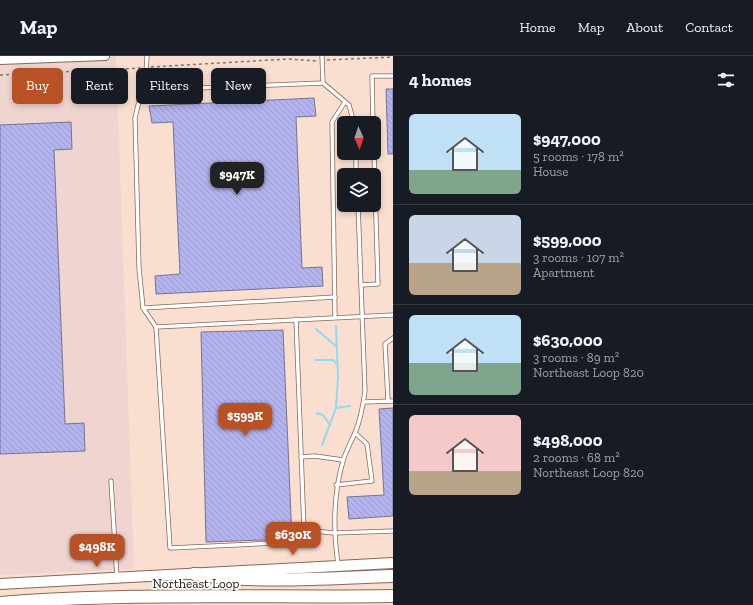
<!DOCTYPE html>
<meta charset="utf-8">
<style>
:root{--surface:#171b24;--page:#20242c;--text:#f1f3f6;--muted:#9ea1a6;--line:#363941;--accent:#b85226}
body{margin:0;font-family:"Zilla Slab",serif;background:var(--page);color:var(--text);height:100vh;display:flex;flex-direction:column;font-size:15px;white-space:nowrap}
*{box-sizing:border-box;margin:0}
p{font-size:13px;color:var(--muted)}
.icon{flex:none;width:22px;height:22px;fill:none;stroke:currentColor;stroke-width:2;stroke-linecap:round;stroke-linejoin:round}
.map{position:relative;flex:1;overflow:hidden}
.sheet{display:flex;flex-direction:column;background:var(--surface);width:360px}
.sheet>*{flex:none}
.top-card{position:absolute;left:12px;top:12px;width:321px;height:36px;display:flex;gap:8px}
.needle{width:26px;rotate:177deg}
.tools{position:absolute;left:337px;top:60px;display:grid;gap:8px}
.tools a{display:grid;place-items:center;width:44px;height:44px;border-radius:6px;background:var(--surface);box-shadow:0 2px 6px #0003;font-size:20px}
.price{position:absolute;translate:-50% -34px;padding:0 9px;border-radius:8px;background:var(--accent);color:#fff;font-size:13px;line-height:26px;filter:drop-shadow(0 1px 2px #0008)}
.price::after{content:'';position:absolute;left:50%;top:24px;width:12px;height:9px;margin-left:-6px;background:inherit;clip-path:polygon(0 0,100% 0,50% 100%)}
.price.on{background:#222;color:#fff}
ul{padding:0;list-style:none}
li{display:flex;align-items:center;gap:12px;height:100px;padding:0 16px}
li+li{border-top:1px solid var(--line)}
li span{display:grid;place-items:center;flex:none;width:112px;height:80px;border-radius:6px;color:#555}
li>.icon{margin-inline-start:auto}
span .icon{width:48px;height:48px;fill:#fffc;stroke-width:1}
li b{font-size:17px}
h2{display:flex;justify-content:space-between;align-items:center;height:48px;padding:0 16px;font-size:17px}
.chip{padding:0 14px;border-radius:6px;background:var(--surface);box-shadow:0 2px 6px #0003;font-size:14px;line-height:36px}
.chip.on{background:var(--accent);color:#fff}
header{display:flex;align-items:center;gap:24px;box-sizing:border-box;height:56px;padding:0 20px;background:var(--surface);border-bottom:1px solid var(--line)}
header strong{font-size:19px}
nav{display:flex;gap:22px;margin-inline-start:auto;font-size:14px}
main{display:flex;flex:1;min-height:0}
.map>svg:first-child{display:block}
</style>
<header>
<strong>Map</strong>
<nav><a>Home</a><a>Map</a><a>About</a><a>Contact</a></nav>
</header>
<main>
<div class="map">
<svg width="393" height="549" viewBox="0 0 393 549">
<defs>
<pattern id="building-back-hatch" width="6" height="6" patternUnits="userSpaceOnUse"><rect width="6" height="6" fill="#b3b3ee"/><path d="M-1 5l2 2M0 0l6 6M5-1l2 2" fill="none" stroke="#9a99cb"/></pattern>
</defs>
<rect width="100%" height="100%" fill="#fadfd0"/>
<!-- industrial -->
<polygon fill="#efd4d0" points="0,0 116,0 134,513 0,519"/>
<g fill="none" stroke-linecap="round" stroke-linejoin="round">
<!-- stream -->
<g stroke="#8fdaf5" stroke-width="2">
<polyline points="316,273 337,291"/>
<polyline points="315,304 333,304 336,307"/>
<polyline points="336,352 350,350"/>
<polyline points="317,357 323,359 330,369"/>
<polyline points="322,389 336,352 338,321 336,270"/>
</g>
</g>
<!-- building -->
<g fill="url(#building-back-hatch)" stroke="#737492">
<polygon points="386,33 393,33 393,98 388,98"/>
<polygon points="314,42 316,60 296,61 302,212 322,211 323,230 156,238 155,220 180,218 173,66 152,67 149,50"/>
<polygon points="71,66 72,93 54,94 65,368 84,367 85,395 0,398 0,69"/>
<polygon points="283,274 292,483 206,486 201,276"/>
<polygon points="393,352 393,460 349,463 347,441 384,439 379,353"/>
</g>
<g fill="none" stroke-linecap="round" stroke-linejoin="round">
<!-- service casing -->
<g stroke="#856757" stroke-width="5">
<g id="service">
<polyline points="147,0 145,34 140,41 135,62 139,212 143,252 156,271 393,259"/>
<polyline points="322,0 323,27 349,49 354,67"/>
<polyline points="145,34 323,27"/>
<polyline points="373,67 372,20 393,20"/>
<polyline points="356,97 356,119"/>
<polyline points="361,229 378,228 374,96"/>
<polyline points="143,252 335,241"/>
<polyline points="335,261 332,66 345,46"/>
<polyline points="296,263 304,474 334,477 393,475"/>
<polyline points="156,271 170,492 297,486 304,474"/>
<polyline points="388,344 385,288 393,282"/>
<polyline points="364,346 393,345"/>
<polyline points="301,401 315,400 343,404"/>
<polyline points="111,425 117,522"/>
<polyline points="336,429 372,425 367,388 355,377"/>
<path d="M338,508C333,473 333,439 343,405C346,395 351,386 355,377C361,363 363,350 365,335L358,149"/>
</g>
</g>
<!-- tertiary casing -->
<g stroke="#856757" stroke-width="10">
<polyline id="tertiary" points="0,4 105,0"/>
</g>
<!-- secondary casing -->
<g stroke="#856757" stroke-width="12">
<polyline id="secondary" points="0,528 393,507"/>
</g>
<!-- motorway casing -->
<g stroke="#856757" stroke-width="14">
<g id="motorway">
<path d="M194,518C260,528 327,522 393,520"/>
<path d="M0,547C131,536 262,542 393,540"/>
</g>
</g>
<!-- path -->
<g stroke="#867369" stroke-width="1.5" stroke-dasharray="3 3" stroke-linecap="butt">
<polyline points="327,4 393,1"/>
<polyline points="151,11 288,3 317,5"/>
<polyline points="0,19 142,12"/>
</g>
<!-- service -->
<use href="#service" stroke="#fff" stroke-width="3.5"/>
<!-- tertiary -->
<use href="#tertiary" stroke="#fff" stroke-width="8"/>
<!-- secondary -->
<use href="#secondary" stroke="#fff" stroke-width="10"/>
<!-- motorway -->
<use href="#motorway" stroke="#fff" stroke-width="12"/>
</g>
<g text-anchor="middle" stroke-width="3.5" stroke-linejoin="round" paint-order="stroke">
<!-- street labels -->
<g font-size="13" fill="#20140e" stroke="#fff">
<text x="196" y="532">Northeast Loop</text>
</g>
</g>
</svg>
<div class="tools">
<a><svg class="needle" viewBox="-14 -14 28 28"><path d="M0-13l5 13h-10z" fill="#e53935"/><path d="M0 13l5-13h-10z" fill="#9ea1a6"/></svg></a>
<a><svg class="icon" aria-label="layers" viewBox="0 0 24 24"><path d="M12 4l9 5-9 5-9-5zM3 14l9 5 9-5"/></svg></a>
</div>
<b class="price on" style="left:237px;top:140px">$947K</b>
<b class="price" style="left:245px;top:381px">$599K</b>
<b class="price" style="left:293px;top:500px">$630K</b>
<b class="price" style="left:97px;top:512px">$498K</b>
<div class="top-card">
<a class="chip on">Buy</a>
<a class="chip">Rent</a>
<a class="chip">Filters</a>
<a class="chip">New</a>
</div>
</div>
<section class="sheet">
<h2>4 homes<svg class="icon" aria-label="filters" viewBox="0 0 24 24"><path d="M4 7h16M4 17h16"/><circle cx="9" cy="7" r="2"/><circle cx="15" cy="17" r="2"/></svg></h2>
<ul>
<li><span style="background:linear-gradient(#bfe0f5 70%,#7fa58c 0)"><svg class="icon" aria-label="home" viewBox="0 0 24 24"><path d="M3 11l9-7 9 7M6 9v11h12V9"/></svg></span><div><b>$947,000</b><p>5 rooms · 178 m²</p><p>House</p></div></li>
<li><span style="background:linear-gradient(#c9d6e8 60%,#b9a48a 0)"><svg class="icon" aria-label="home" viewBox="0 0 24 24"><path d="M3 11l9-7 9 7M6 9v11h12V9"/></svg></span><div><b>$599,000</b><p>3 rooms · 107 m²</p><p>Apartment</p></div></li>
<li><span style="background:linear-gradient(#bfe0f5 60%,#7fa58c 0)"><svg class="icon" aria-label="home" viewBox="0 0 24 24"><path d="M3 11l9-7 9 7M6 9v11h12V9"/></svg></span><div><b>$630,000</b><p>3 rooms · 89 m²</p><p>Northeast Loop 820</p></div></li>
<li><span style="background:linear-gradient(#f6c9c9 70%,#b9a48a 0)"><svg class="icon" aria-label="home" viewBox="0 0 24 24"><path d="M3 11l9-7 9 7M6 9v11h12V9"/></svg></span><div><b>$498,000</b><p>2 rooms · 68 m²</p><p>Northeast Loop 820</p></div></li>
</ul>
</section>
</main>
